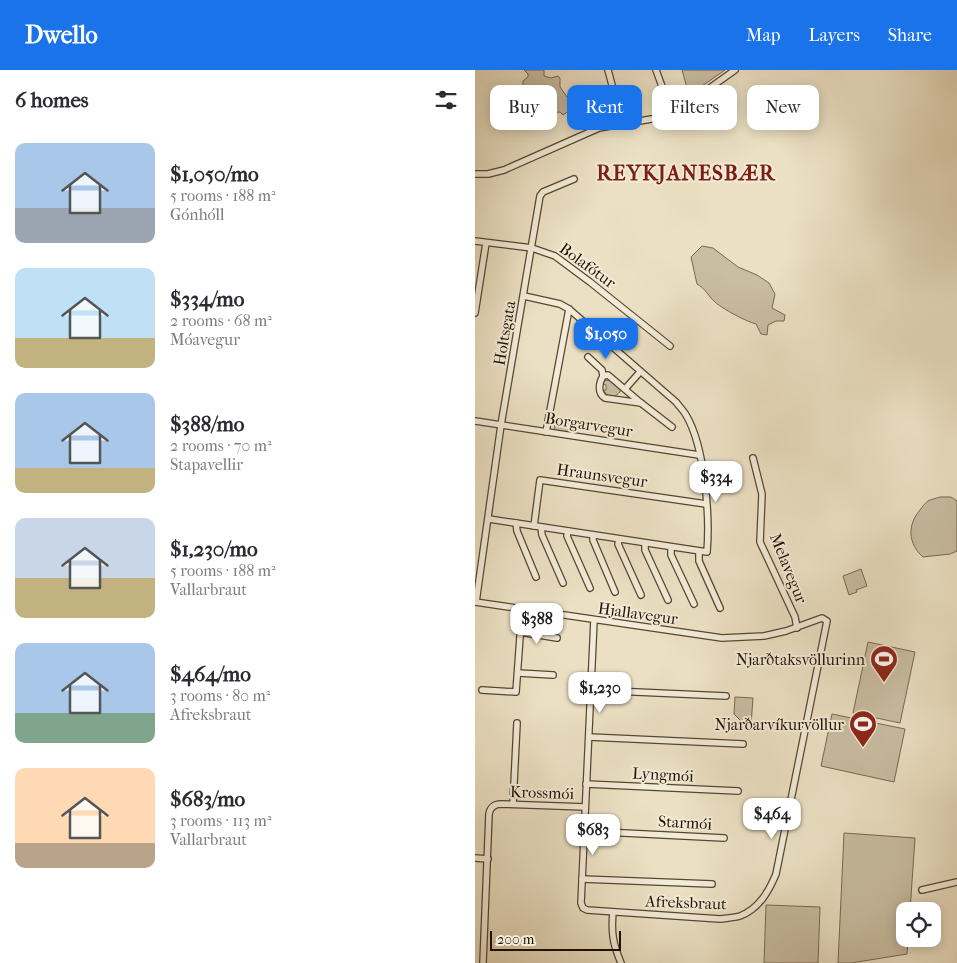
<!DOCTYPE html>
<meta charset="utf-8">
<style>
:root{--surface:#fff;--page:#f2f2f3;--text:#2b2b33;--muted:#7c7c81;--accent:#1a73e8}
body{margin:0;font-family:"IM FELL French Canon",serif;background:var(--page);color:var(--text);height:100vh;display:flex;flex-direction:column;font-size:19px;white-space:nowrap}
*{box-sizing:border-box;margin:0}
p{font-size:16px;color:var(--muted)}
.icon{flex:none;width:28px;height:28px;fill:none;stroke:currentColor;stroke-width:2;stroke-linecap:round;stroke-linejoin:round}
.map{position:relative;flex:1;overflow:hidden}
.sheet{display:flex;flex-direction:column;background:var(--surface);width:475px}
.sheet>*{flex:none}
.hud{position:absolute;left:15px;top:15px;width:391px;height:45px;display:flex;gap:10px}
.buttons{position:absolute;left:421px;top:832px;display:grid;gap:10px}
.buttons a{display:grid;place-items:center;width:45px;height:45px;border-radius:10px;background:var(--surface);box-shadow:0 2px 12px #0003;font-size:25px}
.scale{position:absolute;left:15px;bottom:12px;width:131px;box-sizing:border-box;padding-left:5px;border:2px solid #241200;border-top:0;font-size:14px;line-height:18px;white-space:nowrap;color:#241200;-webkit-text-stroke:4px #f2ebd8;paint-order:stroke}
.price{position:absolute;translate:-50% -42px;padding:0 11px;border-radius:10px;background:#fff;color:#222;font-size:16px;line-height:32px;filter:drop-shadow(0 1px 2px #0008)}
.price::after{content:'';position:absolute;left:50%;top:30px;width:15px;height:11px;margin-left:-8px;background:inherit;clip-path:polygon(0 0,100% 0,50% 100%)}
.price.selected{background:var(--accent);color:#fff}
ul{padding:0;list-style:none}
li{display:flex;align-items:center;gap:15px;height:125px;padding:0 15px}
li span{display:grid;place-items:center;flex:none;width:140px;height:100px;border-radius:10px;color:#555}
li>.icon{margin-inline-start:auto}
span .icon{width:60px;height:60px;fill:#fffc;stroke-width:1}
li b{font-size:21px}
h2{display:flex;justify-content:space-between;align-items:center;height:60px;padding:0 15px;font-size:21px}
.chip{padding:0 18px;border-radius:10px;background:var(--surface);box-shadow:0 2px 12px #0003;font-size:18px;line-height:45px}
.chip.selected{background:var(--accent);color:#fff}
header{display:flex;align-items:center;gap:30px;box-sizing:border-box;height:70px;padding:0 25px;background:var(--accent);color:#fff}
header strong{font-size:24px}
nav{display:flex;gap:28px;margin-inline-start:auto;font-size:18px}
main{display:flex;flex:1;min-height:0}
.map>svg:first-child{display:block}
</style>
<header>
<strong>Dwello</strong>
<nav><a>Map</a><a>Layers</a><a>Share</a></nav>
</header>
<main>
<section class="sheet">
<h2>6 homes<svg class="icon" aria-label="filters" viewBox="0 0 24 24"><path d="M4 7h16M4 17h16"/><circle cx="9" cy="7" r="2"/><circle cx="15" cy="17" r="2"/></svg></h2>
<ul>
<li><span style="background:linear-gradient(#a9c7e8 65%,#9aa5b1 0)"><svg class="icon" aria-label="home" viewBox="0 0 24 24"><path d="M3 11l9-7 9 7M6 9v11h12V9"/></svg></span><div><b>$1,050/mo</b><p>5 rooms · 188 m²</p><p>Gónhóll</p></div></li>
<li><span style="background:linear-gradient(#bfe0f5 70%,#c2b280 0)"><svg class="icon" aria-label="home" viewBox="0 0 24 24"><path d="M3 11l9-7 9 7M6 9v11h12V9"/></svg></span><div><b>$334/mo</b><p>2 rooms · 68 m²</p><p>Móavegur</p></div></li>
<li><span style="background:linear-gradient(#a9c7e8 75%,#c2b280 0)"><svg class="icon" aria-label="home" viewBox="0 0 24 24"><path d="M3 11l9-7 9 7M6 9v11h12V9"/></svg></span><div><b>$388/mo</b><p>2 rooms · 70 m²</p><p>Stapavellir</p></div></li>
<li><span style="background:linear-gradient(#c9d6e8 60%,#c2b280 0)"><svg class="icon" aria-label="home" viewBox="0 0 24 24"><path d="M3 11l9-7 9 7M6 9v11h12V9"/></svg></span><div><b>$1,230/mo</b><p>5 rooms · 188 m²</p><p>Vallarbraut</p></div></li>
<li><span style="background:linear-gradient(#a9c7e8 70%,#7fa58c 0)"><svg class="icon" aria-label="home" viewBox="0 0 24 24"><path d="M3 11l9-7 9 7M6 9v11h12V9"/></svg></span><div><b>$464/mo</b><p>3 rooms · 80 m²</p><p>Afreksbraut</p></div></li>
<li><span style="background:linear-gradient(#ffd9b3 75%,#b9a48a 0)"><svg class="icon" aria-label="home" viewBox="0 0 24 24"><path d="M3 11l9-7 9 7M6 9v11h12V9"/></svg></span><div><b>$683/mo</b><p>3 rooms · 113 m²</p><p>Vallarbraut</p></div></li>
</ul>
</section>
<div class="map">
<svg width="482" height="893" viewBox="0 0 482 893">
<rect width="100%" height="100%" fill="#ebe0c3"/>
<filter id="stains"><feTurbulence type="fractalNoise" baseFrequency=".004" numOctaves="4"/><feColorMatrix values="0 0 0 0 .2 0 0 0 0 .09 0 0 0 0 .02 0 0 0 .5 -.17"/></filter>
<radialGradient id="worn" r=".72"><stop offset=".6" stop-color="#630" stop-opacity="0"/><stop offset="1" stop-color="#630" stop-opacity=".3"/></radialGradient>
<!-- green -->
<g fill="#c9bda2" stroke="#766851">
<path d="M49,0H69V6L76,8L83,6L85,8V17L95,31L94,41L88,45L85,42L75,43L71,39L66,27H63C61,32 59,33 53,32L51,28L54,26L52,19L48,17V11L53,7V4Z"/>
<polygon points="207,0 250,0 214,25"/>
<path d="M227,176L238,178L263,197L282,205L294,213L300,224L297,238L310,245L309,251H301L293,255L292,265L286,264L281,254C270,251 243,237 236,228C231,222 229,218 222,214L216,187Z"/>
<polygon points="134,310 145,318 145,322 139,327 133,326 128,320 131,320 131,315 128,314 128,311"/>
<polygon points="81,347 99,350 97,363 79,360"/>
<path d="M465,427H476L482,431V481L475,484L448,487C433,474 432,455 445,440C447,437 450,433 453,431C457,429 462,428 465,427Z"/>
<polygon points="386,499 392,516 381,520 382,522 374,525 368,506"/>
<polygon points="393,572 440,582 425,653 378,643"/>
<polygon points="260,627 278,628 276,655 270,655 259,644"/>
<polygon points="357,644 430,659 419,712 346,696"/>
<polygon points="369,763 440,768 435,841 430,841 430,869 433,869 432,884 376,893 363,893"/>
<polygon points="291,835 345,837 343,893 289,893"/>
</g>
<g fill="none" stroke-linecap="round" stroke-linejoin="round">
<!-- minor casing -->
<g stroke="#564631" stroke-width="8">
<g id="minor">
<polyline points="133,0 141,30"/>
<polyline points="181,0 197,44"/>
<polyline points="0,104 13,104 29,100 124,58 188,47 208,37 260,0"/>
<polyline points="0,171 57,178 80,186 115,212 195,276"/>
<polyline points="0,243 11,173"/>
<polyline points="113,287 127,300 128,306"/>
<path d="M133,305L166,333L130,328C122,323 124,313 128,306Z"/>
<polyline points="150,319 165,302"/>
<polyline points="166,333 197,357"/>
<polyline points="0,351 224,385"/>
<polyline points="71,362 94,239"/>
<polyline points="278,388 287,424 285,472 320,547 322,558"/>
<path d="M14,449L232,482C235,446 230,377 211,345C208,340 204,336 201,332L94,239L85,234L49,226"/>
<polyline points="41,453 42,461 61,507"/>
<polyline points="59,456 65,410 231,434"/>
<polyline points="66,457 67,465 88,513"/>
<polyline points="93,461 92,466 115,518"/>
<polyline points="118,466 118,470 140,522"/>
<polyline points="144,470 143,474 166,525"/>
<polyline points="170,474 170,480 193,530"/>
<polyline points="196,478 196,485 219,534"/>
<polyline points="224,482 224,491 245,538"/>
<path d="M0,532L247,568L289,566L311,561L347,548L352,551L301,804C294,821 284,839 265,846C259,848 251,848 245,849L112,840L108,838L106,833L119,550"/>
<polyline points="1,532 26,355 65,126 68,122 99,109"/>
<polyline points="45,562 82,568"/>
<polyline points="43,603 78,605"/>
<polyline points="7,620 41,622 47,539"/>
<polyline points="116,620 251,626"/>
<polyline points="114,667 268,674"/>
<polyline points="111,714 263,721"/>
<polyline points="38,734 42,653"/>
<polyline points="109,761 249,768"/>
<polyline points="0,788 13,789"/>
<polyline points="107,809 237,814"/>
<polyline points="447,820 482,812"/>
<path d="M138,842C136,863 138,874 146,893"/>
<path d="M8,893L14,744C15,738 19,734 26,734L110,737"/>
</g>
</g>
<!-- minor -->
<use href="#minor" stroke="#f2ebd8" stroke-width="5.5"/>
</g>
<!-- icons -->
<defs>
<g id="stadium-pin" transform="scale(1.4375)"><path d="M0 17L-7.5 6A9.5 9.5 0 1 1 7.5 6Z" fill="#8f2418" stroke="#f2ebd8"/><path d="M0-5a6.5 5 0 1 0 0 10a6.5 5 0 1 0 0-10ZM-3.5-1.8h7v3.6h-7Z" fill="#fff"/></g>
</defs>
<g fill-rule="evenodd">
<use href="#stadium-pin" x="409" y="589"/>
<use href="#stadium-pin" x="388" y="654"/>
</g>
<g text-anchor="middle" stroke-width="4" stroke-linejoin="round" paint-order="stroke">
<!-- street labels -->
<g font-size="16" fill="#241200" stroke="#f2ebd8">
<text transform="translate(113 195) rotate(36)" y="6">Bolafótur</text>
<text transform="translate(29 263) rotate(-80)" y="6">Holtsgata</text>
<text transform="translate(114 354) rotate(9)" y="6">Borgarvegur</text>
<text transform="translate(127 405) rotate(8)" y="6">Hraunsvegur</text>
<text transform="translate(314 498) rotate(68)" y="6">Melavegur</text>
<text transform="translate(163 543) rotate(8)" y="6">Hjallavegur</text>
<text transform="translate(188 704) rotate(3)" y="6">Lyngmói</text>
<text transform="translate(67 722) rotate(2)" y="6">Krossmói</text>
<text transform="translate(210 752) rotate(3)" y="6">Starmói</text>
<text transform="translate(211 832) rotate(2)" y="6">Afreksbraut</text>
</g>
<!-- poi labels -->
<g font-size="16" fill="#241200" stroke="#f2ebd8" text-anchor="end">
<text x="390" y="595">Njarðtaksvöllurinn</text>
<text x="369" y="660">Njarðarvíkurvöllur</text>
</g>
<!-- district labels -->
<g font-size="21" font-weight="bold" letter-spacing="1" fill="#7a1f14" stroke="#f2ebd8">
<text x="211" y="110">REYKJANESBÆR</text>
</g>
</g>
<rect width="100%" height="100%" filter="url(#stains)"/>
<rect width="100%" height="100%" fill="url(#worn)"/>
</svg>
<div class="buttons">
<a><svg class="icon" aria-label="locate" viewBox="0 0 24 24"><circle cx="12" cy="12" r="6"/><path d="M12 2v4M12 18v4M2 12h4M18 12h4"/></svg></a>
</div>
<div class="scale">200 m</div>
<b class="price selected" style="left:131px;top:290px">$1,050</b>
<b class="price" style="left:241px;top:433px">$334</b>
<b class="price" style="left:62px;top:575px">$388</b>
<b class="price" style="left:125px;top:644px">$1,230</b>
<b class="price" style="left:297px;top:770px">$464</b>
<b class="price" style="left:118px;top:786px">$683</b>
<div class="hud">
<a class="chip">Buy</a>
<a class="chip selected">Rent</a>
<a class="chip">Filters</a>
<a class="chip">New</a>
</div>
</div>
</main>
